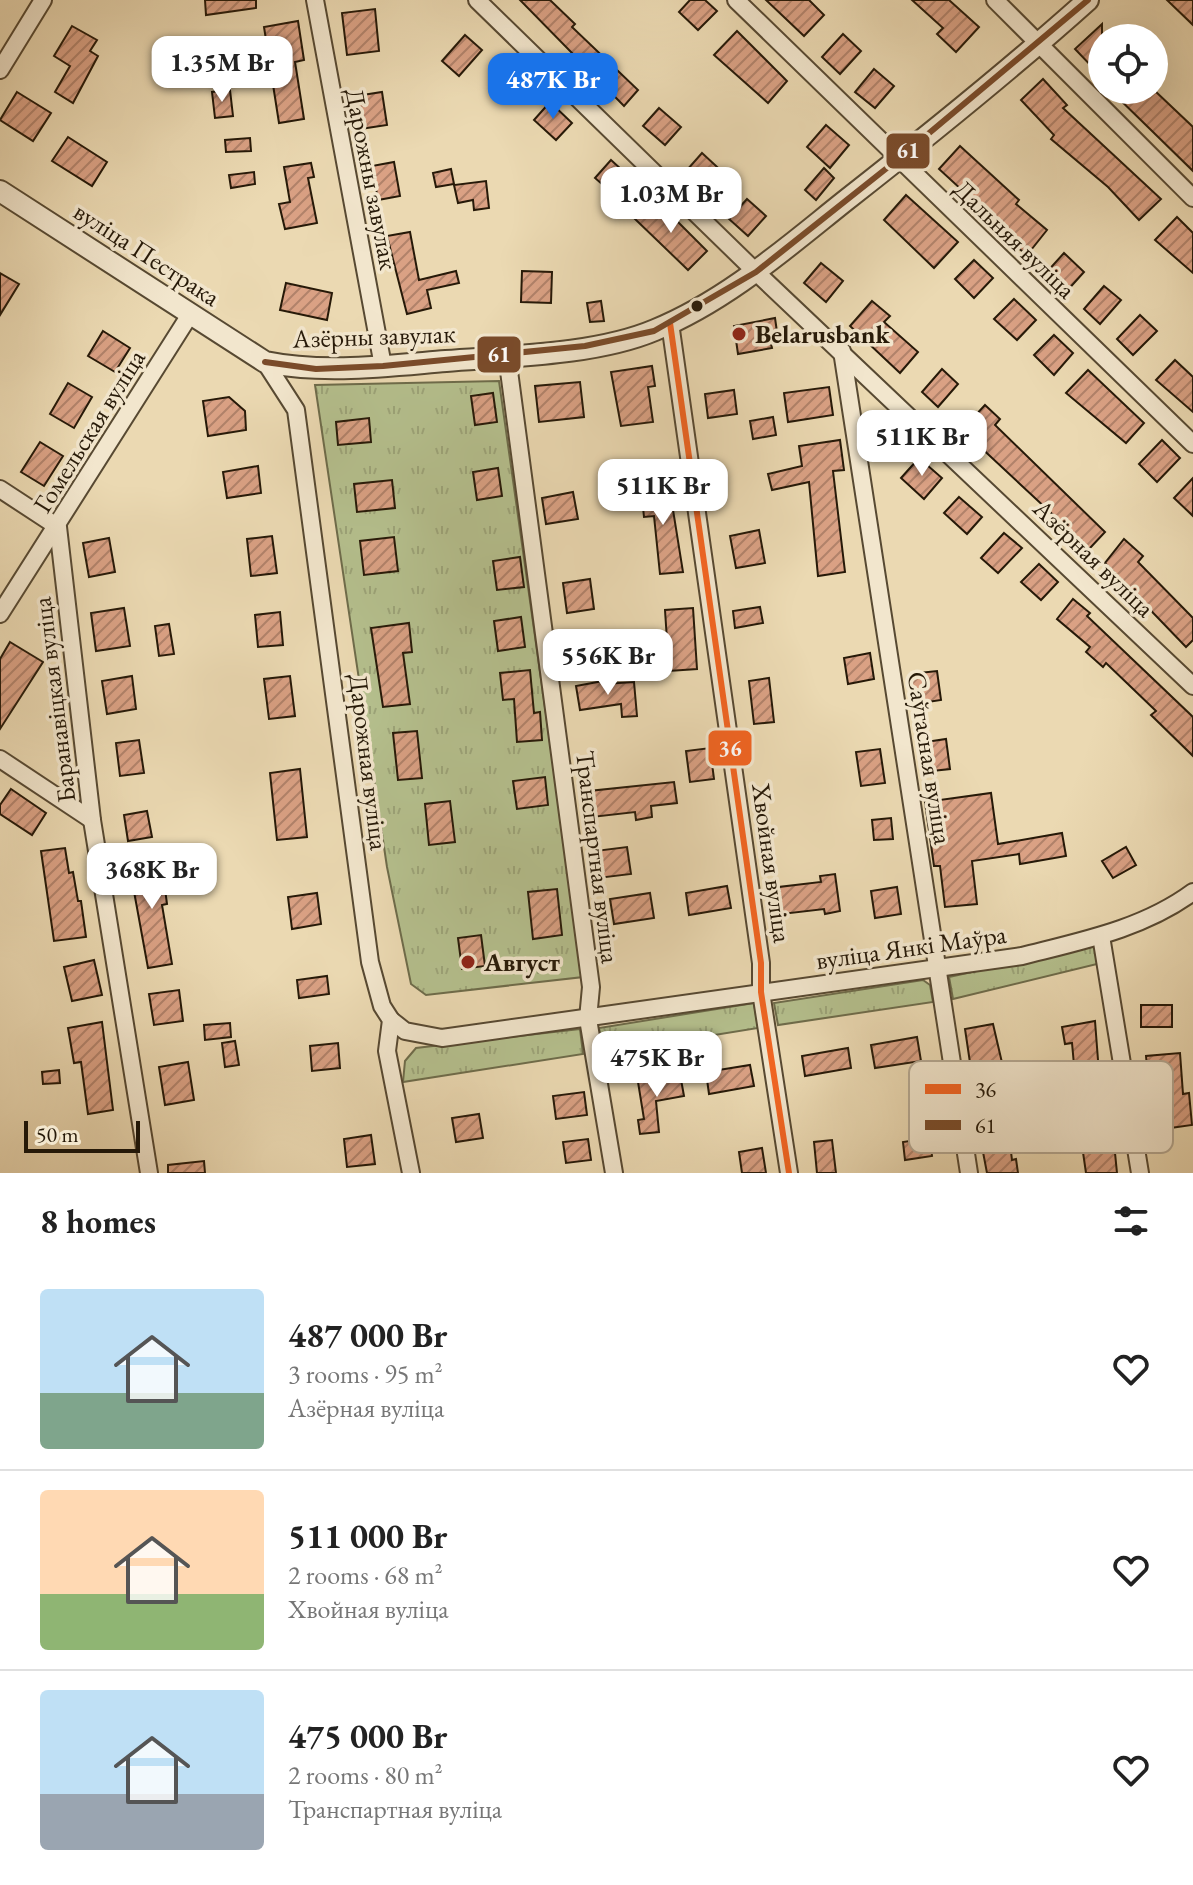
<!DOCTYPE html>
<meta charset="utf-8">
<style>
:root{--surface:#fff;--page:#f2f2f2;--text:#222;--muted:#767676;--line:#e0e0e0;--accent:#1a73e8}
body{margin:0;font-family:"EB Garamond",serif;background:var(--page);color:var(--text);height:100vh;display:flex;flex-direction:column;font-size:30px;white-space:nowrap}
*{box-sizing:border-box;margin:0}
p{font-size:26px;color:var(--muted)}
.icon{flex:none;width:44px;height:44px;fill:none;stroke:currentColor;stroke-width:2;stroke-linecap:round;stroke-linejoin:round}
.map{position:relative;height:1173px;overflow:hidden}
.sheet{display:flex;flex-direction:column;background:var(--surface);flex:1}
.sheet>*{flex:none}
.controls{position:absolute;left:1088px;top:24px;display:grid;gap:16px}
.controls a{display:grid;place-items:center;width:80px;height:80px;border-radius:50%;background:var(--surface);box-shadow:0 8px 32px #0002;font-size:40px}
.scale{position:absolute;left:24px;bottom:20px;width:116px;box-sizing:border-box;padding-left:8px;border:4px solid #261908;border-top:0;font-size:22px;line-height:28px;white-space:nowrap;color:#261908;-webkit-text-stroke:6px #f2e6cd;paint-order:stroke}
.price{position:absolute;translate:-50% -68px;padding:0 18px;border-radius:16px;background:#fff;color:#222;font-size:26px;line-height:52px;filter:drop-shadow(0 2px 4px #0008)}
.price::after{content:'';position:absolute;left:50%;top:48px;width:24px;height:18px;margin-left:-12px;background:inherit;clip-path:polygon(0 0,100% 0,50% 100%)}
.price.selected{background:var(--accent);color:#fff}
ul{padding:0;list-style:none}
li{display:flex;align-items:center;gap:24px;height:200px;padding:0 40px}
li+li{border-top:2px solid var(--line)}
li span{display:grid;place-items:center;flex:none;width:224px;height:160px;border-radius:8px;color:#555}
li>.icon{margin-inline-start:auto}
span .icon{width:96px;height:96px;fill:#fffc;stroke-width:1}
li b{font-size:34px}
h2{display:flex;justify-content:space-between;align-items:center;height:96px;padding:0 40px;font-size:34px}
.map>svg:first-child{display:block}
</style>
<div class="map">
<svg width="1193" height="1173" viewBox="0 0 1193 1173">
<defs>
<pattern id="grass-tufts" width="24" height="20" patternUnits="userSpaceOnUse" patternTransform="scale(2)"><rect width="24" height="20" fill="#b5c08e"/><path d="M3 7l-1-3M5 7V3M7 7l1-3M15 17l-1-3M17 17v-4M19 17l1-3" fill="none" stroke="#9ca479"/></pattern>
<pattern id="building-hatch" width="6" height="6" patternUnits="userSpaceOnUse" patternTransform="scale(2)"><rect width="6" height="6" fill="#daa184"/><path d="M-1 1l2-2M0 6l6-6M5 7l2-2" fill="none" stroke="#b1826a"/></pattern>
</defs>
<rect width="100%" height="100%" fill="#ebd9b2"/>
<filter id="stains"><feTurbulence type="fractalNoise" baseFrequency=".0025" numOctaves="4"/><feColorMatrix values="0 0 0 0 .2 0 0 0 0 .09 0 0 0 0 .02 0 0 0 .5 -.17"/></filter>
<radialGradient id="worn" r=".72"><stop offset=".6" stop-color="#630" stop-opacity="0"/><stop offset="1" stop-color="#630" stop-opacity=".3"/></radialGradient>
<!-- grass -->
<g fill="url(#grass-tufts)" stroke="#6e6c4b" stroke-width="2">
<polygon points="499,381 583,977 426,995 411,984 387,867 315,385"/>
<polygon points="1096,945 1097,964 953,999 949,977"/>
<polygon points="923,980 930,985 933,1002 778,1025 774,1003"/>
<polygon points="754,1003 758,1028 603,1053 599,1028"/>
<polygon points="580,1029 583,1054 403,1082 405,1061 416,1048"/>
</g>
<!-- building -->
<g fill="url(#building-hatch)" stroke="#261908" stroke-width="2">
<polygon points="205,0 256,0 256,8 206,15"/>
<polygon points="520,0 550,0 575,24 572,27 638,90 624,106"/>
<polygon points="690,0 705,0 717,11 698,30 679,12"/>
<polygon points="766,0 809,0 824,15 804,36"/>
<polygon points="912,0 949,0 979,27 956,52 937,34 943,28"/>
<polygon points="1167,0 1193,0 1193,25"/>
<polygon points="375,9 379,51 347,55 342,13"/>
<polygon points="298,21 304,60 295,62 304,119 279,123 264,27"/>
<polygon points="1102,24 1102,66 1096,71 1075,49"/>
<polygon points="72,26 97,40 90,51 98,56 73,103 55,92 70,66 54,56"/>
<polygon points="737,31 787,81 768,103 714,55"/>
<polygon points="843,34 861,51 840,74 822,57"/>
<polygon points="465,35 482,50 459,76 442,61"/>
<polygon points="874,69 894,86 875,108 855,92"/>
<polygon points="1043,79 1067,105 1063,108 1161,199 1139,220 1108,187 1051,139 1054,135 1021,100"/>
<polygon points="230,90 233,116 215,118 212,92"/>
<polygon points="1110,90 1154,90 1193,127 1193,171"/>
<polygon points="17,92 51,113 33,141 0,120"/>
<polygon points="382,92 387,125 360,129 356,96"/>
<polygon points="550,102 572,123 556,140 534,120"/>
<polygon points="659,108 681,127 665,145 643,126"/>
<polygon points="826,125 849,145 830,168 807,147"/>
<polygon points="68,137 107,162 92,186 52,161"/>
<polygon points="250,138 251,151 226,152 225,140"/>
<polygon points="960,146 1019,200 1016,204 1047,230 1027,255 1008,240 1012,236 939,169"/>
<polygon points="702,153 728,177 713,194 687,170"/>
<polygon points="611,160 633,180 618,198 595,178"/>
<polygon points="394,162 400,196 378,200 372,166"/>
<polygon points="311,163 314,177 308,178 317,223 285,229 279,204 290,202 284,167"/>
<polygon points="824,168 834,178 816,200 805,190"/>
<polygon points="451,169 454,184 436,187 433,173"/>
<polygon points="254,172 255,184 231,188 229,175"/>
<polygon points="486,181 489,208 474,210 473,200 458,203 454,185"/>
<polygon points="906,195 958,242 934,268 884,220"/>
<polygon points="655,199 707,251 688,270 635,219"/>
<polygon points="747,199 766,216 748,236 729,219"/>
<polygon points="1177,217 1193,233 1193,273 1155,240"/>
<polygon points="410,232 419,280 456,271 459,283 427,290 431,308 407,314 387,236"/>
<polygon points="1064,253 1084,272 1065,293 1045,274"/>
<polygon points="974,260 993,278 974,298 955,279"/>
<polygon points="821,263 843,281 826,302 804,283"/>
<polygon points="522,271 552,272 551,303 521,302"/>
<polygon points="0,273 19,284 0,315"/>
<polygon points="286,283 332,293 327,320 280,310"/>
<polygon points="1104,286 1121,300 1100,324 1084,309"/>
<polygon points="1014,299 1036,320 1017,340 994,319"/>
<polygon points="601,301 604,321 590,322 587,303"/>
<polygon points="872,301 890,316 884,322 918,352 900,373 850,326"/>
<polygon points="1140,315 1157,331 1133,355 1117,339"/>
<polygon points="775,318 778,339 770,340 772,348 738,354 734,326"/>
<polygon points="103,331 130,348 115,372 88,356"/>
<polygon points="1054,335 1073,353 1054,375 1034,355"/>
<polygon points="1175,360 1193,377 1193,412 1156,380"/>
<polygon points="652,366 655,386 648,387 653,422 621,426 611,372"/>
<polygon points="942,369 958,384 938,407 922,392"/>
<polygon points="1088,370 1144,423 1126,443 1066,393"/>
<polygon points="580,382 584,417 539,422 535,386"/>
<polygon points="68,383 92,397 74,428 50,414"/>
<polygon points="829,387 833,415 788,422 784,393"/>
<polygon points="734,390 737,414 708,418 705,394"/>
<polygon points="493,393 497,422 475,425 471,396"/>
<polygon points="229,397 245,411 246,430 208,436 203,401"/>
<polygon points="985,405 1000,419 995,425 1105,532 1090,548 1085,549 1062,528 1064,525 962,430"/>
<polygon points="773,417 776,435 753,439 750,421"/>
<polygon points="369,418 371,442 338,445 336,422"/>
<polygon points="840,440 844,470 833,471 845,572 818,576 809,482 772,490 768,474 802,466 799,446"/>
<polygon points="1162,440 1180,458 1157,482 1139,464"/>
<polygon points="40,442 63,456 44,486 21,472"/>
<polygon points="919,458 942,478 924,499 901,478"/>
<polygon points="258,466 261,493 227,498 223,472"/>
<polygon points="498,468 502,496 477,500 473,472"/>
<polygon points="1193,478 1193,516 1174,498"/>
<polygon points="392,480 395,508 357,512 354,484"/>
<polygon points="669,485 683,572 660,574 654,516 644,517 641,488"/>
<polygon points="573,492 578,519 546,524 542,498"/>
<polygon points="959,497 982,517 967,534 944,513"/>
<polygon points="759,530 765,563 736,568 730,536"/>
<polygon points="1004,533 1022,548 998,573 981,558"/>
<polygon points="272,536 277,573 251,576 247,539"/>
<polygon points="394,537 398,571 364,575 360,541"/>
<polygon points="109,538 115,572 89,577 83,543"/>
<polygon points="1124,539 1143,556 1138,562 1193,618 1193,640 1186,647 1105,563"/>
<polygon points="520,557 524,587 497,590 493,561"/>
<polygon points="1039,564 1058,582 1041,600 1021,582"/>
<polygon points="590,579 594,609 567,613 563,583"/>
<polygon points="1073,599 1090,613 1087,616 1193,717 1193,756 1151,715 1156,711 1106,663 1103,667 1086,652 1090,647 1057,619"/>
<polygon points="760,607 763,623 735,628 733,611"/>
<polygon points="124,608 130,646 96,651 91,613"/>
<polygon points="693,608 697,669 669,671 665,610"/>
<polygon points="280,612 283,645 258,647 255,615"/>
<polygon points="521,617 525,647 498,651 494,621"/>
<polygon points="409,623 412,652 403,653 410,704 383,707 371,628"/>
<polygon points="169,624 174,654 159,656 155,626"/>
<polygon points="10,642 43,662 0,729 0,659"/>
<polygon points="870,653 874,679 848,684 844,658"/>
<polygon points="530,670 534,713 540,712 542,740 517,742 514,699 503,700 500,673"/>
<polygon points="937,671 941,700 914,704 910,674"/>
<polygon points="132,676 136,709 107,714 102,681"/>
<polygon points="290,676 295,716 269,719 264,679"/>
<polygon points="769,678 774,722 754,724 749,681"/>
<polygon points="603,681 604,684 634,682 637,716 622,717 621,704 580,710 576,686"/>
<polygon points="417,731 422,778 398,780 393,733"/>
<polygon points="946,739 950,769 923,772 919,743"/>
<polygon points="139,740 144,773 120,776 116,743"/>
<polygon points="710,748 714,779 690,782 686,751"/>
<polygon points="880,749 885,783 861,786 856,752"/>
<polygon points="300,769 307,837 277,840 270,773"/>
<polygon points="545,777 548,805 517,809 513,781"/>
<polygon points="674,782 677,803 651,806 652,817 636,820 635,812 592,817 589,791"/>
<polygon points="11,789 46,813 32,835 0,814 0,805"/>
<polygon points="991,793 998,844 1062,833 1066,856 1020,864 1019,854 972,861 977,904 945,907 940,866 934,866 925,802"/>
<polygon points="450,801 455,842 429,845 425,804"/>
<polygon points="147,811 152,837 128,841 124,815"/>
<polygon points="891,818 893,839 874,840 872,820"/>
<polygon points="627,847 631,874 598,878 595,851"/>
<polygon points="1126,847 1136,865 1113,878 1102,861"/>
<polygon points="65,848 69,873 73,872 78,901 81,901 86,937 54,941 41,851"/>
<polygon points="161,859 167,904 162,905 172,964 148,968 129,864"/>
<polygon points="835,874 840,911 825,914 824,909 782,914 779,887 821,882 820,876"/>
<polygon points="727,886 731,908 689,915 686,893"/>
<polygon points="897,887 901,914 875,918 871,891"/>
<polygon points="557,889 562,935 533,939 528,892"/>
<polygon points="317,893 321,924 292,929 288,897"/>
<polygon points="650,893 654,918 614,924 610,899"/>
<polygon points="481,935 485,966 462,969 458,938"/>
<polygon points="94,960 102,995 72,1001 64,967"/>
<polygon points="327,976 329,994 299,998 297,980"/>
<polygon points="179,990 183,1021 154,1025 149,994"/>
<rect x="1141" y="1005" width="31" height="22"/>
<polygon points="1095,1021 1099,1073 1075,1076 1072,1043 1065,1044 1062,1027"/>
<polygon points="102,1022 113,1110 88,1114 81,1062 74,1063 68,1028"/>
<polygon points="230,1023 231,1037 205,1040 204,1025"/>
<polygon points="993,1024 1010,1097 976,1103 965,1029"/>
<polygon points="917,1037 921,1061 875,1068 871,1045"/>
<polygon points="235,1041 239,1065 225,1067 222,1043"/>
<polygon points="338,1043 340,1068 312,1071 310,1046"/>
<polygon points="848,1048 851,1068 805,1076 802,1056"/>
<polygon points="1180,1053 1183,1094 1189,1093 1192,1125 1163,1129 1157,1078 1148,1078 1146,1056"/>
<polygon points="188,1062 194,1100 165,1105 159,1067"/>
<polygon points="750,1065 754,1086 709,1094 706,1072"/>
<polygon points="59,1070 60,1083 43,1084 42,1072"/>
<polygon points="680,1074 684,1096 656,1101 659,1132 640,1134 638,1120 644,1119 638,1082"/>
<polygon points="584,1092 587,1115 556,1119 553,1096"/>
<polygon points="1104,1108 1107,1144 1114,1143 1117,1173 1086,1173 1077,1111"/>
<polygon points="479,1114 483,1138 456,1142 452,1118"/>
<polygon points="1008,1127 1012,1160 1016,1159 1018,1173 987,1173 979,1131"/>
<polygon points="371,1135 375,1164 347,1167 344,1139"/>
<polygon points="930,1138 932,1156 905,1160 903,1142"/>
<polygon points="588,1139 591,1160 566,1163 563,1142"/>
<polygon points="832,1140 836,1173 817,1173 814,1142"/>
<polygon points="762,1148 766,1173 742,1173 739,1152"/>
<polygon points="204,1161 205,1173 168,1173 168,1165"/>
</g>
<g fill="none" stroke-linecap="round" stroke-linejoin="round">
<!-- minor casing -->
<g stroke="#574932" stroke-width="20">
<g id="minor">
<polyline points="315,0 383,366"/>
<polyline points="477,0 756,272 1193,686"/>
<polyline points="736,0 1193,444"/>
<polyline points="995,0 1193,198"/>
<polyline points="0,70 43,0"/>
<polyline points="670,323 761,963 761,992 789,1173"/>
<polyline points="842,351 969,1173"/>
<polyline points="507,356 591,987 588,1019 614,1173"/>
<polyline points="265,362 296,410 370,962 382,1006 391,1020 387,1051 411,1173"/>
<polyline points="0,489 58,527 92,820 149,1173"/>
<polyline points="0,614 191,313"/>
<polyline points="0,759 92,820"/>
<polyline points="1101,936 1140,1173"/>
<path d="M391,1020L405,1031L442,1038L1022,956C1081,941 1143,929 1193,892"/>
</g>
</g>
<!-- tertiary casing -->
<g stroke="#574932" stroke-width="24">
<path id="tertiary" d="M0,191L265,362C324,374 386,366 446,361C510,356 596,355 655,330C726,301 786,248 845,201C928,136 1010,70 1088,0"/>
</g>
<!-- minor -->
<use href="#minor" stroke="#f2e6cd" stroke-width="16"/>
<!-- tertiary -->
<use href="#tertiary" stroke="#f2e6cd" stroke-width="20"/>
<!-- bus-1 casing -->
<g stroke="#f2e6cd" stroke-width="12">
<polyline id="bus-1" points="670,323 761,963 761,992 789,1173"/>
</g>
<!-- bus-2 casing -->
<g stroke="#f2e6cd" stroke-width="12">
<polyline id="bus-2" points="265,362 316,369 383,366 585,346 654,331 756,272 897,160 1088,0"/>
</g>
<!-- bus-1 -->
<use href="#bus-1" stroke="#f26522" stroke-width="6"/>
<!-- bus-2 -->
<use href="#bus-2" stroke="#7a4b2a" stroke-width="6"/>
</g>
<!-- markers -->
<circle fill="#261908" stroke="#f2e6cd" stroke-width="3" cx="697" cy="306" r="7"/>
<g fill="#8f2418" stroke="#f2e6cd" stroke-width="3">
<circle cx="739" cy="334" r="8"/>
<circle cx="468" cy="962" r="8"/>
</g>
<g text-anchor="middle" stroke-width="7" stroke-linejoin="round" paint-order="stroke">
<!-- street labels -->
<g font-size="26" fill="#261908" stroke="#f2e6cd">
<text transform="translate(372 179) rotate(79)" y="9">Дарожны завулак</text>
<text transform="translate(1015 239) rotate(44)" y="9">Дальняя вуліца</text>
<text transform="translate(147 254) rotate(33)" y="9">вуліца Пестрака</text>
<text transform="translate(374 336) rotate(-2)" y="9">Азёрны завулак</text>
<text transform="translate(89 431) rotate(-58)" y="9">Гомельская вуліца</text>
<text transform="translate(1094 558) rotate(44)" y="9">Азёрная вуліца</text>
<text transform="translate(54 700) rotate(-97)" y="9">Баранавіцкая вуліца</text>
<text transform="translate(930 758) rotate(81)" y="9">Саўгасная вуліца</text>
<text transform="translate(369 762) rotate(83)" y="9">Дарожная вуліца</text>
<text transform="translate(598 857) rotate(83)" y="9">Транспартная вуліца</text>
<text transform="translate(772 863) rotate(82)" y="9">Хвойная вуліца</text>
<text transform="translate(911 947) rotate(-8)" y="9">вуліца Янкі Маўра</text>
</g>
<!-- poi labels -->
<g font-size="26" font-weight="bold" fill="#261908" stroke="#f2e6cd" text-anchor="start">
<text x="755" y="343">Belarusbank</text>
<text x="484" y="971">Август</text>
</g>
</g>
<!-- legend -->
<rect x="909" y="1061" width="264" height="92" rx="12" fill="#f2e6cd" stroke="#b5a892" stroke-width="2"/>
<rect x="925" y="1084" width="36" height="10" fill="#f26522"/>
<rect x="925" y="1120" width="36" height="10" fill="#7a4b2a"/>
<g font-size="22" fill="#261908">
<text x="975" y="1097">36</text>
<text x="975" y="1133">61</text>
</g>
<g stroke="#f2e6cd" stroke-width="3">
<rect x="885" y="132" width="46" height="38" rx="8" fill="#7a4b2a"/>
<rect x="476" y="335" width="46" height="39" rx="8" fill="#7a4b2a"/>
<rect x="707" y="729" width="46" height="38" rx="8" fill="#f26522"/>
</g>
<g font-size="22" text-anchor="middle" font-weight="bold" fill="#fff">
<text x="908" y="158">61</text>
<text x="499" y="362">61</text>
<text x="730" y="756">36</text>
</g>
<rect width="100%" height="100%" filter="url(#stains)"/>
<rect width="100%" height="100%" fill="url(#worn)"/>
</svg>
<div class="controls">
<a><svg class="icon" aria-label="locate" viewBox="0 0 24 24"><circle cx="12" cy="12" r="6"/><path d="M12 2v4M12 18v4M2 12h4M18 12h4"/></svg></a>
</div>
<div class="scale">50 m</div>
<b class="price" style="left:222px;top:104px">1.35M Br</b>
<b class="price selected" style="left:553px;top:121px">487K Br</b>
<b class="price" style="left:671px;top:235px">1.03M Br</b>
<b class="price" style="left:922px;top:478px">511K Br</b>
<b class="price" style="left:663px;top:527px">511K Br</b>
<b class="price" style="left:608px;top:697px">556K Br</b>
<b class="price" style="left:152px;top:911px">368K Br</b>
<b class="price" style="left:657px;top:1099px">475K Br</b>
</div>
<section class="sheet">
<h2>8 homes<svg class="icon" aria-label="filters" viewBox="0 0 24 24"><path d="M4 7h16M4 17h16"/><circle cx="9" cy="7" r="2"/><circle cx="15" cy="17" r="2"/></svg></h2>
<ul>
<li><span style="background:linear-gradient(#bfe0f5 65%,#7fa58c 0)"><svg class="icon" aria-label="home" viewBox="0 0 24 24"><path d="M3 11l9-7 9 7M6 9v11h12V9"/></svg></span><div><b>487 000 Br</b><p>3 rooms · 95 m²</p><p>Азёрная вуліца</p></div><svg class="icon" aria-label="heart" viewBox="0 0 24 24"><path d="M12 20l-8-8c-3-5 5-10 8-4 3-6 11-1 8 4z"/></svg></li>
<li><span style="background:linear-gradient(#ffd9b3 65%,#8fb573 0)"><svg class="icon" aria-label="home" viewBox="0 0 24 24"><path d="M3 11l9-7 9 7M6 9v11h12V9"/></svg></span><div><b>511 000 Br</b><p>2 rooms · 68 m²</p><p>Хвойная вуліца</p></div><svg class="icon" aria-label="heart" viewBox="0 0 24 24"><path d="M12 20l-8-8c-3-5 5-10 8-4 3-6 11-1 8 4z"/></svg></li>
<li><span style="background:linear-gradient(#bfe0f5 65%,#9aa5b1 0)"><svg class="icon" aria-label="home" viewBox="0 0 24 24"><path d="M3 11l9-7 9 7M6 9v11h12V9"/></svg></span><div><b>475 000 Br</b><p>2 rooms · 80 m²</p><p>Транспартная вуліца</p></div><svg class="icon" aria-label="heart" viewBox="0 0 24 24"><path d="M12 20l-8-8c-3-5 5-10 8-4 3-6 11-1 8 4z"/></svg></li>
</ul>
</section>
